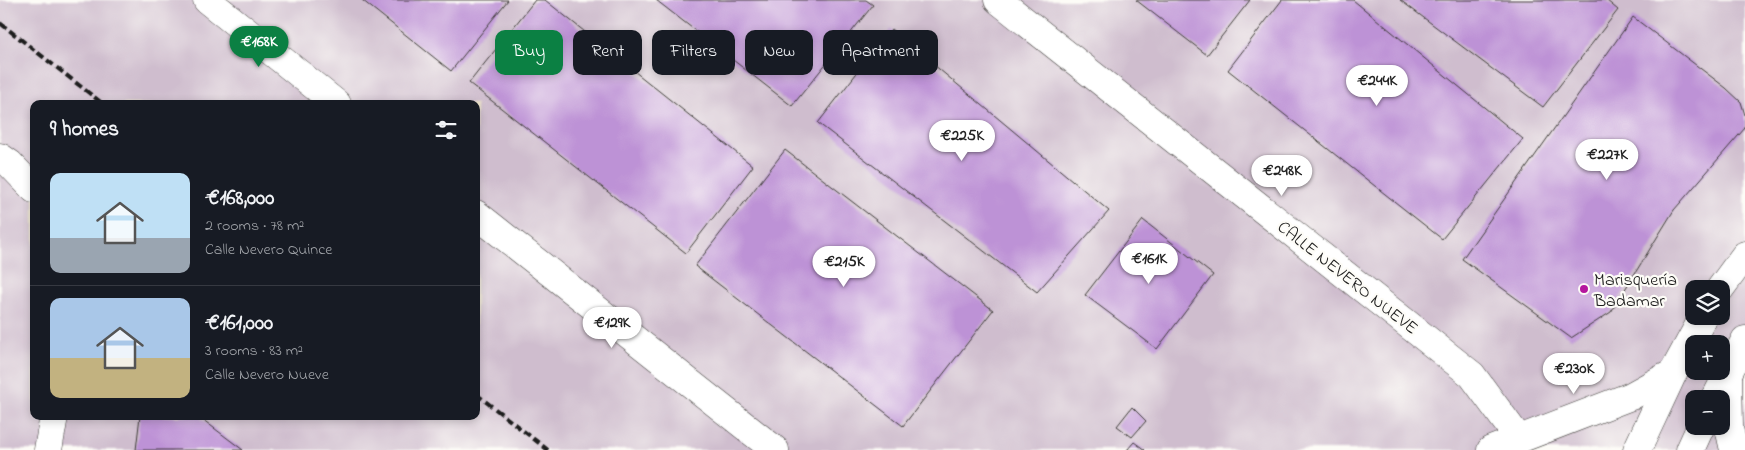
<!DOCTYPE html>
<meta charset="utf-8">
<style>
:root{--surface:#171b24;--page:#20242c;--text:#f1f3f6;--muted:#9ea1a6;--line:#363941;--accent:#0b8043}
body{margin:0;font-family:"Indie Flower",sans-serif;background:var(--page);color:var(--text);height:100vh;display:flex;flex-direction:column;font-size:19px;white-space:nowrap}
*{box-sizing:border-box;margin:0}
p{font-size:16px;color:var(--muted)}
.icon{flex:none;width:28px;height:28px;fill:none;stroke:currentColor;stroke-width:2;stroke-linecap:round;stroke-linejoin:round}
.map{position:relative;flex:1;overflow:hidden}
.sheet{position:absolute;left:30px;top:100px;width:450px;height:320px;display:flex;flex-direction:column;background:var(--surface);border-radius:10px;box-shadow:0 2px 8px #0003}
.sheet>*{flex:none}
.hud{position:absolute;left:495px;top:30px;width:475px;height:45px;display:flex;gap:10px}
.tools{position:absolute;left:1685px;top:280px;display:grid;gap:10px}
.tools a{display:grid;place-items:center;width:45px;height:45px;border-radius:10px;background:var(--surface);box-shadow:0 2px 8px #0003;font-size:25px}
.price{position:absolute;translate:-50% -42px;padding:0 11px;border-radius:18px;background:#fff;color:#222;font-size:16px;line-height:32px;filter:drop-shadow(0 1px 2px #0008)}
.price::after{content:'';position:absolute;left:50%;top:30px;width:15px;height:11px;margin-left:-8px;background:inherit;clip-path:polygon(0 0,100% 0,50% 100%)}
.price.selected{background:var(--accent);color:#fff}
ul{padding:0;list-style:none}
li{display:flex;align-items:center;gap:15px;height:125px;padding:0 20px}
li+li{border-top:1px solid var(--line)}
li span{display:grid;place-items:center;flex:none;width:140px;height:100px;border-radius:10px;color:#555}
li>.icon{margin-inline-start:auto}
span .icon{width:60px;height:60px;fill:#fffc;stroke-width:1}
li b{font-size:21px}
h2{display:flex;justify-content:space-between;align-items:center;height:60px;padding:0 20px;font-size:21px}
.pill{padding:0 18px;border-radius:10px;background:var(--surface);box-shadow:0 2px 8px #0003;font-size:18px;line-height:45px}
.pill.selected{background:var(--accent);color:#fff}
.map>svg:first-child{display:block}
</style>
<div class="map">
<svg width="1745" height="450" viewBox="0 0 1745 450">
<rect width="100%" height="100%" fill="#fdfcf7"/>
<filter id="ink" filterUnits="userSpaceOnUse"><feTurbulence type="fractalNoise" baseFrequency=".02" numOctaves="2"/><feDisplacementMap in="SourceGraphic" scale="10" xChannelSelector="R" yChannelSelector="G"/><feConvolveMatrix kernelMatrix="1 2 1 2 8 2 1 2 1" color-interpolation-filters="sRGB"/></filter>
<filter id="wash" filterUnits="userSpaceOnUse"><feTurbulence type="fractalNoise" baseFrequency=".0096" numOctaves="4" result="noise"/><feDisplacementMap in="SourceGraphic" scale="20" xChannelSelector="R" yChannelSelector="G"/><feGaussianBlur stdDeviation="1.12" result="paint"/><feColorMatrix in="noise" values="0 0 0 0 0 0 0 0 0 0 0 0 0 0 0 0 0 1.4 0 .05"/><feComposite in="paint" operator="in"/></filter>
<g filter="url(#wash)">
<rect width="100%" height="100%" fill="#f0e6ca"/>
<!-- industrial -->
<path fill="#cfbdce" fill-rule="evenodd" d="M0,0H1745V450H0ZM34,104H476V416H34ZM1694,289H1721V316H1694ZM1694,344H1721V371H1694ZM1694,399H1721V426H1694Z"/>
<g id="blocks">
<!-- building -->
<g fill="#bd92d6">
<polygon points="362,0 508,0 451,71"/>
<polygon points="535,0 545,0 753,166 686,253 469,83"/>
<polygon points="656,0 866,0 873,5 792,106"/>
<polygon points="1136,0 1250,0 1207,55"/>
<polygon points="1282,0 1353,0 1523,139 1442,239 1228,70"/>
<polygon points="1400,0 1606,0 1618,10 1543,107"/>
<polygon points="1633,17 1726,88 1741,102 1745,115 1745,128 1674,210 1611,312 1571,338 1462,259"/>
<polygon points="891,29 1109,211 1037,292 818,123"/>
<polygon points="785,150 993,310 903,426 695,266"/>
<polygon points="1143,220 1213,275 1157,349 1085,295"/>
<polygon points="1132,407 1146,421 1132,437 1117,426"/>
<polygon points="140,416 198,416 243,450 136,450"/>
<polygon points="1134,442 1145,450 1127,450"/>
</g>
</g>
</g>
<g filter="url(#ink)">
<use href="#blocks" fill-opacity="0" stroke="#3c3a36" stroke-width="1"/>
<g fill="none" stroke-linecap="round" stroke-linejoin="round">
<!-- street casing -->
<g stroke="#3c3a36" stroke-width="29">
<g id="street">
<polyline points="207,0 337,104"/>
<polyline points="998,0 1472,375 1519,439"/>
<polyline points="0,157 10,164 34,189"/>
<polyline points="476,214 775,450"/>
<polyline points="1728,371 1729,428 1734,450"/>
<polyline points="48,450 54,416"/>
<polyline points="1491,450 1631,396 1673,373"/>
</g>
</g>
<!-- secondary casing -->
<g stroke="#3c3a36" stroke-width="29">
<g id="secondary">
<polyline points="1720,289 1745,255"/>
<polyline points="1715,399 1745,340"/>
<polyline points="1637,450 1673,373 1704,316"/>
<polyline points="1690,450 1701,426"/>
</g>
</g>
<!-- street -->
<use href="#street" stroke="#fff" stroke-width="28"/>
<!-- secondary -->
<use href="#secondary" stroke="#fff" stroke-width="28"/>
<!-- rail -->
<g stroke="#1c1c1c" stroke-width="4" stroke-dasharray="8 4" stroke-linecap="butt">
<polyline points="0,23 103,104"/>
<polyline points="476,394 548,450"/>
</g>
</g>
</g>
<!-- markers -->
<circle fill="#b5179e" stroke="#fdfcf7" stroke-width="2" cx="1584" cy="289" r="5"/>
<g text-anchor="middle" stroke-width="4.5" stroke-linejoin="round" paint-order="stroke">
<!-- street labels -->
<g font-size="18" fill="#1c1c1c" stroke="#fdfcf7">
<text transform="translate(1348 277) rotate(38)" y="6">CALLE NEVERO NUEVE</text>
</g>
<!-- poi labels -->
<g font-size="18" fill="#1c1c1c" stroke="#fdfcf7" text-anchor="start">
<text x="1594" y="285">Marisquería<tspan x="1594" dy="21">Badamar</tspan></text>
</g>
</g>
</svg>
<div class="tools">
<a><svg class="icon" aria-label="layers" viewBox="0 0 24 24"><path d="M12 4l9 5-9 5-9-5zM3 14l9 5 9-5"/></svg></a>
<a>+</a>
<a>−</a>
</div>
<b class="price selected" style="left:259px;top:68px">€168K</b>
<b class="price" style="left:1377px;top:107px">€244K</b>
<b class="price" style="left:962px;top:162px">€225K</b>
<b class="price" style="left:1607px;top:181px">€227K</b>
<b class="price" style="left:1282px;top:197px">€248K</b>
<b class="price" style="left:1149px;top:285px">€161K</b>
<b class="price" style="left:844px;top:288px">€215K</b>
<b class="price" style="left:612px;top:349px">€129K</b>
<b class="price" style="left:1574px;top:395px">€230K</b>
<div class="hud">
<a class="pill selected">Buy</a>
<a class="pill">Rent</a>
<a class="pill">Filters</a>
<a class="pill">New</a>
<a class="pill">Apartment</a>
</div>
<section class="sheet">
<h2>9 homes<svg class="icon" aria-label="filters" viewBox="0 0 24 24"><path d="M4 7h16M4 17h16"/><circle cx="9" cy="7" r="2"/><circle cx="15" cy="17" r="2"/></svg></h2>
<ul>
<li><span style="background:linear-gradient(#bfe0f5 65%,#9aa5b1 0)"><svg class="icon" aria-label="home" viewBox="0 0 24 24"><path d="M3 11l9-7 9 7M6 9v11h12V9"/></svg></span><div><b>€168,000</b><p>2 rooms · 78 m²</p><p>Calle Nevero Quince</p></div></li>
<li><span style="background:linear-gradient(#a9c7e8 60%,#c2b280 0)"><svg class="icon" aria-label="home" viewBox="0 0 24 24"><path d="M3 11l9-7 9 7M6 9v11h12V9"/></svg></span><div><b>€161,000</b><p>3 rooms · 83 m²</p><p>Calle Nevero Nueve</p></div></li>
</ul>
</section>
</div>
